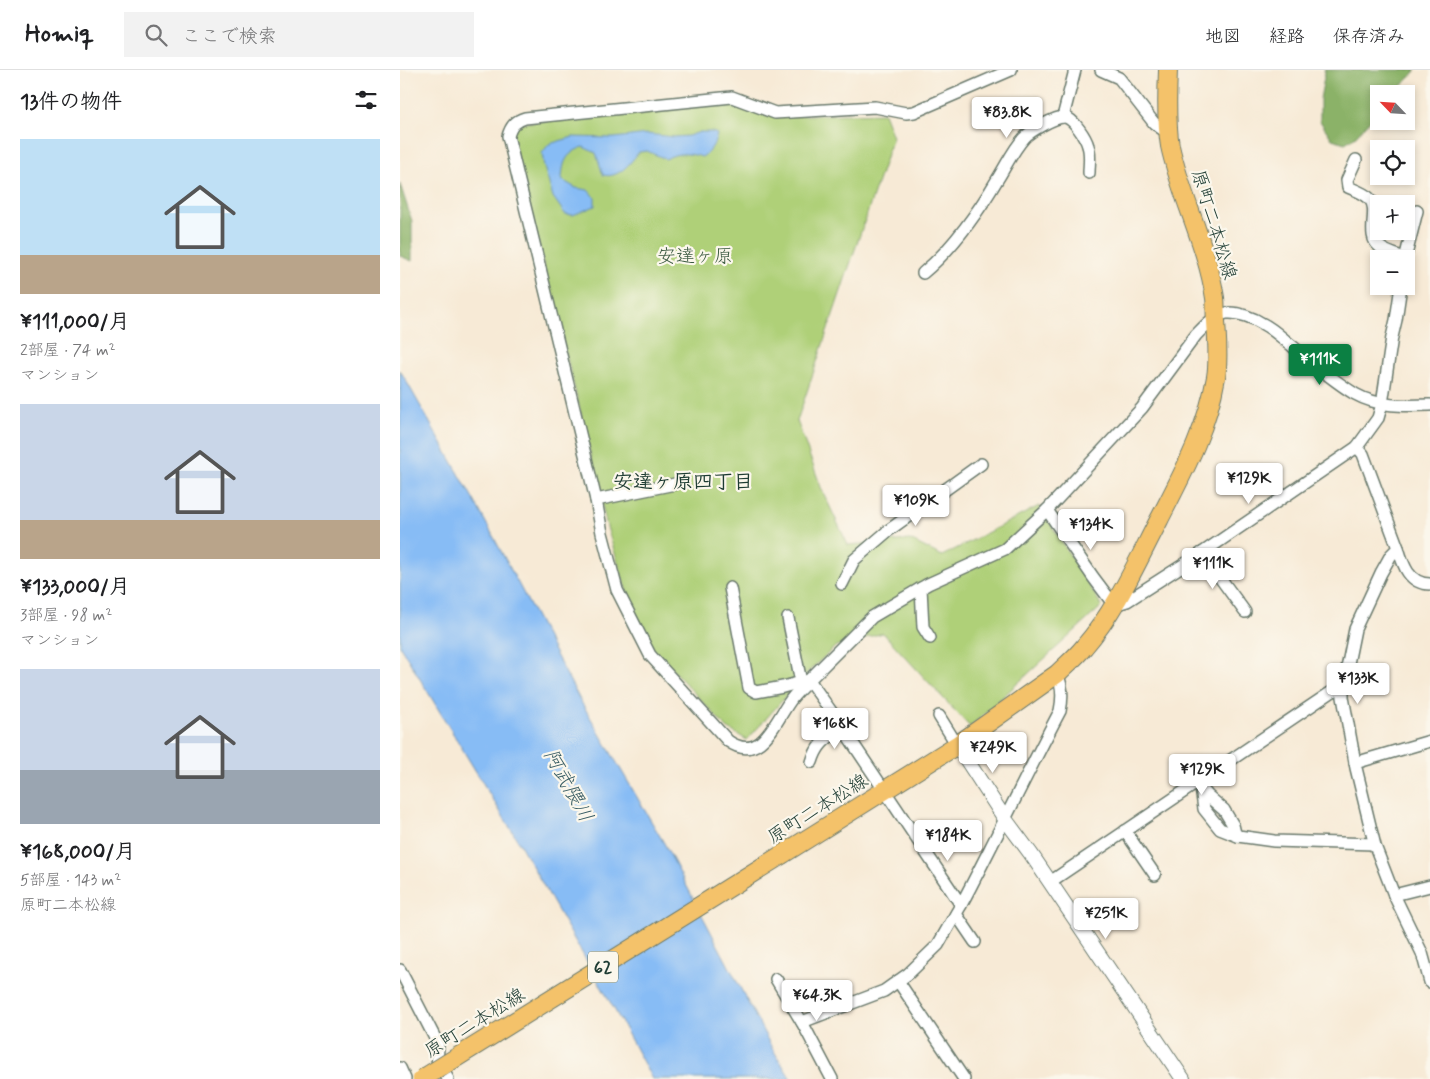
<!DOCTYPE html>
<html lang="ja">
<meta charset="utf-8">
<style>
:root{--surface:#fff;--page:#f2f2f2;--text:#202124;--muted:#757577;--line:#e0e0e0;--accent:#0b8043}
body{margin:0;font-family:Mynerve,"Klee One",sans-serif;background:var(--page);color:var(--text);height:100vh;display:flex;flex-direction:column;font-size:19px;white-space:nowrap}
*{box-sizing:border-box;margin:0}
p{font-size:16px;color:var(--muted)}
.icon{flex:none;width:28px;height:28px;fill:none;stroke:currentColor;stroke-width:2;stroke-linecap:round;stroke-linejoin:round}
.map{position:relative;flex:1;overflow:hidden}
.panel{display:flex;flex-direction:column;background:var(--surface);width:400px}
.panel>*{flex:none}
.needle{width:32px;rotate:295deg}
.fabs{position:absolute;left:970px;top:15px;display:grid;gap:10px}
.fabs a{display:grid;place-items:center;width:45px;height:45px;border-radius:0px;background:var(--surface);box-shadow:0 2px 8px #0003;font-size:25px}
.price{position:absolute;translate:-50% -42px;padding:0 11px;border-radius:5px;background:#fff;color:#222;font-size:16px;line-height:32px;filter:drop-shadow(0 1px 2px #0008)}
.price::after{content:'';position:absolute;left:50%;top:30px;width:15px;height:11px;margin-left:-8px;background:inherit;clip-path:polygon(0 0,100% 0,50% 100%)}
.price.current{background:var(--accent);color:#fff}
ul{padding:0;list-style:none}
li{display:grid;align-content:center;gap:10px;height:265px;padding:0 20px}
li span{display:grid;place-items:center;height:155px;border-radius:0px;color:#555}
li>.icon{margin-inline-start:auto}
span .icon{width:90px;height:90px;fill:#fffc;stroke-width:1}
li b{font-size:21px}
h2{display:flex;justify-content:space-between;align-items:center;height:60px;padding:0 20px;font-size:21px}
header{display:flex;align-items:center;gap:30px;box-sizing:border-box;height:70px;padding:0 25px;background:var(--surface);border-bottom:1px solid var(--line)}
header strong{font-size:24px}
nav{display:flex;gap:28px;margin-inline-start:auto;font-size:18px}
.search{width:350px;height:45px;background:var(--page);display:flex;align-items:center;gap:12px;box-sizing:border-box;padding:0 18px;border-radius:0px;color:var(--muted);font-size:19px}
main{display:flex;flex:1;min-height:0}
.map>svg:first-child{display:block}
</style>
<header>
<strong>Homiq</strong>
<div class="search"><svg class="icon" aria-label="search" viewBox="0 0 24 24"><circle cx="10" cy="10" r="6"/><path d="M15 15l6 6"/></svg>ここで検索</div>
<nav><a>地図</a><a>経路</a><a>保存済み</a></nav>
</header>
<main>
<section class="panel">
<h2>13件の物件<svg class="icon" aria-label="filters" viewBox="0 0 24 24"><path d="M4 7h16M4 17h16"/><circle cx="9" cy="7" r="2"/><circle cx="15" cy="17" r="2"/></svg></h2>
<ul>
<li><span style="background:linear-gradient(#bfe0f5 75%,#b9a48a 0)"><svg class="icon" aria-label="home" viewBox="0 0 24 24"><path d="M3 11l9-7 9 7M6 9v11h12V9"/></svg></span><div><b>¥111,000/月</b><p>2部屋 · 74 m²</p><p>マンション</p></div></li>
<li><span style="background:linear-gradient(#c9d6e8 75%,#b9a48a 0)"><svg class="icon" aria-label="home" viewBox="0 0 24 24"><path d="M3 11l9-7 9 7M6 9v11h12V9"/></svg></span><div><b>¥133,000/月</b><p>3部屋 · 98 m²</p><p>マンション</p></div></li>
<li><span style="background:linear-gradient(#c9d6e8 65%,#9aa5b1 0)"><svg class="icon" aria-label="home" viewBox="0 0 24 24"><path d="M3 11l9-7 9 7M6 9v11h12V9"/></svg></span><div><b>¥168,000/月</b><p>5部屋 · 143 m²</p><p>原町二本松線</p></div></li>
</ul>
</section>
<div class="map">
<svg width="1030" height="1009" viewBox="0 0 1030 1009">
<rect width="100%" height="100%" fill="#fbf7ec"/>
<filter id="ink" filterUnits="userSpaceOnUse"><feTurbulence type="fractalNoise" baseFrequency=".02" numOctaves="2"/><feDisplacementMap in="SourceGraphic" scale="10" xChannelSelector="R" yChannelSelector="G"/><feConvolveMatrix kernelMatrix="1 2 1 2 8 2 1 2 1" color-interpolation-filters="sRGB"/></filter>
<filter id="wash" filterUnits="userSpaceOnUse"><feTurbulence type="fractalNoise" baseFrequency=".0096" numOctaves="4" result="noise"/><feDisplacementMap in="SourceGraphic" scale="20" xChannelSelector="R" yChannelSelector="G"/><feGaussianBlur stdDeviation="1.12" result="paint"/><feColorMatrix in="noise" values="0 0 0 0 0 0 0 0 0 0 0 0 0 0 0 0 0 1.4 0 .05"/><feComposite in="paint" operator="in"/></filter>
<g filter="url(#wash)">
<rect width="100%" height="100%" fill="#f7ead6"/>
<!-- green -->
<polygon fill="#afd078" stroke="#678656" points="329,31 380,46 484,43 493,67 397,351 422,420 448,475 510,470 542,486 639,436 702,536 570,657 483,563 436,576 405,605 347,670 327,658 253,579 228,526 207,457 183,352 112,69 113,61 122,53"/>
<!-- forest -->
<g fill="#8bb268" stroke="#55784e">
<polygon points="924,0 1017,0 994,24 979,24 979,40 955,67 945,73 932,69 920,51 920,29 925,2"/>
<polygon points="0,114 12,151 12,191 0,186"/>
</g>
<!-- water -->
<g fill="#87bcf5" stroke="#537c94">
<path d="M300,62H312L317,64C315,74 311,81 302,87C290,83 276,82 266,89L247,81L239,82C230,93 219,109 203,105L196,83L183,77C165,84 163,92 162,110L176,118L188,120L195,128V136L173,145L165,144L153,127L144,97L142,83L149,74L173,67L214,68L247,64L274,67L288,66Z"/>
<polygon points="0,300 75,432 180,630 264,773 372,978 391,1009 252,1009 217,944 118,771 0,576"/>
</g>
</g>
<g filter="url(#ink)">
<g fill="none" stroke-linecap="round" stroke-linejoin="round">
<!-- minor casing -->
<g stroke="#6b7a6d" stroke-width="14">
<g id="minor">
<path d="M611,0L514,42L506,43L475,37L375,43L332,27L125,48C115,51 111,56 108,66L196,430L202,463L217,520L250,585L328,671C360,694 375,652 390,631C395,623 403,617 409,610L442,657L561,835C595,771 626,705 660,641C663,627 663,616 657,604"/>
<polyline points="701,0 719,8 754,53 769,64"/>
<polyline points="663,47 675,0"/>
<path d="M956,90L947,110L948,117C955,120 964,123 969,128C981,140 964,165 980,177C987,183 997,185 1005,188"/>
<polyline points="1005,189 1017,141"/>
<path d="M523,203C554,177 577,144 597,110C606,96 613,80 624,68C630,61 656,46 665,47C674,49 686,68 688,76C691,84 689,95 689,103"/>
<polyline points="957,377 963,384 998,478 991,485 981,503 955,559 943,618 943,627 956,698 975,776 994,825 1022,883 1030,912"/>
<polyline points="196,430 275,414"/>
<polyline points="647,440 693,507 714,535 727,531 802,483 957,377 978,348 982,334 992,267 996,250 1001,216"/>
<path d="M998,478C1003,495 1009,514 1030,514"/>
<polyline points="802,483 845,542"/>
<polyline points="442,514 454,490 489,460 581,394"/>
<path d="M330,518L349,618L356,622L383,617L409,610L472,547L528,514L605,479L647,440L742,338L796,265C803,258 815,244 827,243C838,242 854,248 863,254C873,259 882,268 891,275C911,292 932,310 955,324C978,337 1004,336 1030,335"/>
<polyline points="521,518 523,557 530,568"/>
<polyline points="388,548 401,612"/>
<polyline points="539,646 557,675"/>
<path d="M412,692C418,672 427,669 442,657"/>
<polyline points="955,693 1030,671"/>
<polyline points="797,713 808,726 824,740 833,755 835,763 838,766 874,771 974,774"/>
<polyline points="801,718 804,739 820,759 838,766"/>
<polyline points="725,761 755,805"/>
<polyline points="650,812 933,621 943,618"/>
<polyline points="994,825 1030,816"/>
<polyline points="556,844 575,872"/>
<polyline points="0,900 38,974 37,1002"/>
<polyline points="376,909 403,954 432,1009"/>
<polyline points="498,911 564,1009"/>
<polyline points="402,952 484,921 508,904 538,875 561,835"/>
<polyline points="41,997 48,1009"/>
<polyline points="0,998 5,1009"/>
</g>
</g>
<!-- tertiary casing -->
<g stroke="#6b7a6d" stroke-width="16">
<polyline id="tertiary" points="557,675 605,749 631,784 783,1009"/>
</g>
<!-- primary casing -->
<g stroke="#6b7a6d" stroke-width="20">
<path id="primary" d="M383,784L557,675L657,604C666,595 676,587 684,577C716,540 736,494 759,450C783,403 807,360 816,307C819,289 817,269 816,251C815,243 816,235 815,228C807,175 781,127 770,76C766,53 767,23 768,0"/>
</g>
<!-- minor -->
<use href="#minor" stroke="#fff" stroke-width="11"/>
<!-- tertiary -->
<use href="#tertiary" stroke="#fff" stroke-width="14"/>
<!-- primary -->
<use href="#primary" stroke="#f4c26a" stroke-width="18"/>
<!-- primary-bridge casing -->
<g stroke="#6b7a6d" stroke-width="20" stroke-linecap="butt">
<polyline id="primary-bridge" points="22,1009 383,784"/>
</g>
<!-- primary-bridge -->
<use href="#primary-bridge" stroke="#f4c26a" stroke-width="18"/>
</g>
</g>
<g text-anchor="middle" stroke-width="4.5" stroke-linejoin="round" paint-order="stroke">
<!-- shield labels -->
<rect fill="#fbf7ec" stroke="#61756b" stroke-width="1" x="188" y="881.5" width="30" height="31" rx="4"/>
<g font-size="18" font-weight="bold" fill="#1f3d34">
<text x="203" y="903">62</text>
</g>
<!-- street labels -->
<g font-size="19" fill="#1f3d34" stroke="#fbf7ec">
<text transform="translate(815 154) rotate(73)" y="7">原町二本松線</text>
<text transform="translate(417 738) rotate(-32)" y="7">原町二本松線</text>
<text transform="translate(74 952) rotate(-32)" y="7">原町二本松線</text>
</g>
<!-- park labels -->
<g font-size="19" fill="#3c5a42" stroke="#fbf7ec">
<text x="295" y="192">安達ヶ原</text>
</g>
<!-- neighbourhood labels -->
<g font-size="20" font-weight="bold" fill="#1f3d34" stroke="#fbf7ec">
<text x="283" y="418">安達ヶ原四丁目</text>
</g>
<!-- water labels -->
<g font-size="20" font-style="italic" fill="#395d64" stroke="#fbf7ec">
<text transform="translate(169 715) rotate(61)" y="7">阿武隈川</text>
</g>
</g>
</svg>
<div class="fabs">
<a><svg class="needle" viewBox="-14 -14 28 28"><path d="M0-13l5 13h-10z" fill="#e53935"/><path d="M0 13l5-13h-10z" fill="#757577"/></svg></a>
<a><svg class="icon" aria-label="locate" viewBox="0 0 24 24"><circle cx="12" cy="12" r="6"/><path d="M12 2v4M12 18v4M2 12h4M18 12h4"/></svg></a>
<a>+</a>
<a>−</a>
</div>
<b class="price" style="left:607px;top:69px">¥83.8K</b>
<b class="price current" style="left:920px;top:316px">¥111K</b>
<b class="price" style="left:849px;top:435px">¥129K</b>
<b class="price" style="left:516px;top:457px">¥109K</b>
<b class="price" style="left:691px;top:481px">¥134K</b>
<b class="price" style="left:813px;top:520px">¥111K</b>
<b class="price" style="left:958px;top:635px">¥133K</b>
<b class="price" style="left:435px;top:680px">¥168K</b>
<b class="price" style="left:593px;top:704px">¥249K</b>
<b class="price" style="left:802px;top:726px">¥129K</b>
<b class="price" style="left:548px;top:792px">¥184K</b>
<b class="price" style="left:706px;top:870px">¥251K</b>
<b class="price" style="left:417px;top:952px">¥64.3K</b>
</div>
</main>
